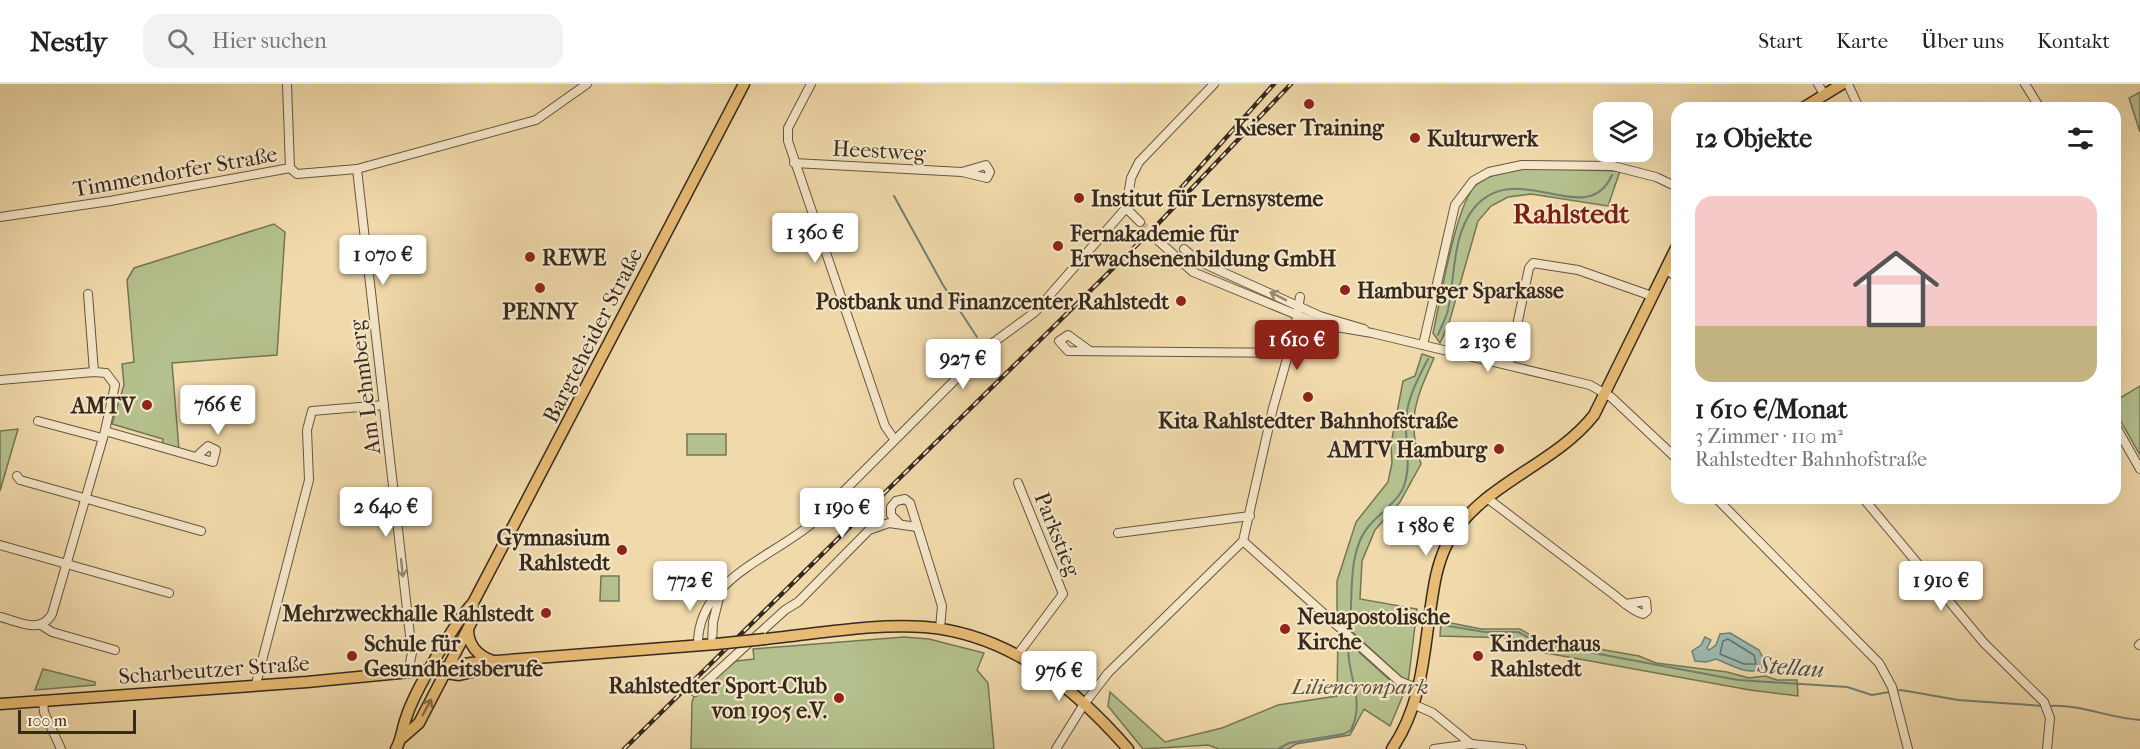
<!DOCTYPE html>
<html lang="de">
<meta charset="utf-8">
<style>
:root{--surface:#fff;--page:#f2f2f2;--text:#222;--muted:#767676;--line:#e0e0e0;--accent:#8f2418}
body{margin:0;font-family:"IM FELL French Canon",serif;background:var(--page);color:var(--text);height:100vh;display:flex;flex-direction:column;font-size:22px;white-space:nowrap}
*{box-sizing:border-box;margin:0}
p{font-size:20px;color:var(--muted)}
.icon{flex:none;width:33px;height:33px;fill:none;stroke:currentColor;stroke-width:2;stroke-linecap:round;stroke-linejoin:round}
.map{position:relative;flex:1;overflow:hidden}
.sheet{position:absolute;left:1671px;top:18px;width:450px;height:402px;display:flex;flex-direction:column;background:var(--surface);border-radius:18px;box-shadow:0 6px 24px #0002}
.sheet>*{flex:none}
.controls{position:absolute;left:1593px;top:18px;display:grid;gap:12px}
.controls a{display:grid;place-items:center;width:60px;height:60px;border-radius:12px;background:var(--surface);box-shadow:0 6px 24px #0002;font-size:30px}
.scale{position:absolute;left:18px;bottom:15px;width:118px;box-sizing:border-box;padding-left:6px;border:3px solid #362a1e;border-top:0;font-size:16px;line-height:21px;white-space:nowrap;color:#362a1e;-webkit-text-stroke:4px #f5e6c8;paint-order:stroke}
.price{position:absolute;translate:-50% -51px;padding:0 14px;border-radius:6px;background:#fff;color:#222;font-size:20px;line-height:39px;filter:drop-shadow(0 2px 3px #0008)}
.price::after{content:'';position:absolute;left:50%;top:36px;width:18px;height:14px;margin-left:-9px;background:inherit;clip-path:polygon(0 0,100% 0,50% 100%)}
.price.on{background:var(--accent);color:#fff}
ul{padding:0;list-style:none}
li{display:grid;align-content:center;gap:12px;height:318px;padding:0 24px}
li span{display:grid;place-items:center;height:186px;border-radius:18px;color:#555}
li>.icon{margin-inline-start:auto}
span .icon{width:108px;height:108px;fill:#fffc;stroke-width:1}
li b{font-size:26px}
h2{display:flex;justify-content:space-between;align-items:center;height:72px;padding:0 24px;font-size:26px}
header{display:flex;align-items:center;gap:36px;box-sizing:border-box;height:84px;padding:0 30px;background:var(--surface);border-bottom:2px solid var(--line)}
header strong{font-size:28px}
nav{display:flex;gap:33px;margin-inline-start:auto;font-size:21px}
.search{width:420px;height:54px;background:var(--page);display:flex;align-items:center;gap:15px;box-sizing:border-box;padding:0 21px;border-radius:18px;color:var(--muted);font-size:22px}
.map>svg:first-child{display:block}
</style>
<header>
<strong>Nestly</strong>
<div class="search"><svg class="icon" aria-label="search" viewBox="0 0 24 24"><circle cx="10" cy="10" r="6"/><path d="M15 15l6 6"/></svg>Hier suchen</div>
<nav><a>Start</a><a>Karte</a><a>Über uns</a><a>Kontakt</a></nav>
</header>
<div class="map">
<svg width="2140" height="665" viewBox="0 0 2140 665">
<rect width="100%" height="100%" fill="#f0d9aa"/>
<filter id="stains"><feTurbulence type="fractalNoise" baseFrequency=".00333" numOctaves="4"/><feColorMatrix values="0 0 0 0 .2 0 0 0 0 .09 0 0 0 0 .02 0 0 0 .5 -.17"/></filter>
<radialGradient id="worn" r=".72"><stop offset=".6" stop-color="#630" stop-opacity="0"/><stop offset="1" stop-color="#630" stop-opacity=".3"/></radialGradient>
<!-- green -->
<g fill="#b4c08d" stroke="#757556" stroke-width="1.5">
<polygon points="2140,8 2140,48 2129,14"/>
<path d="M1524,84L1620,87L1608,122L1531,110L1508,113L1491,122L1478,137L1449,239L1440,259L1433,249C1440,219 1456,118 1476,101C1490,90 1507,87 1524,84Z"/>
<polygon points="274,140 285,148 277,271 172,279 179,366 162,361 163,355 112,340 124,301 122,280 134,278 127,196 134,184"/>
<path d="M1422,270L1434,274C1416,315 1406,336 1421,380L1400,418L1375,446L1362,477L1360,515L1417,525L1408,599L1337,534V497L1356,438L1388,398L1392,379L1391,360L1403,297L1415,292Z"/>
<polygon points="2140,302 2140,371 2115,327 2115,317"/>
<polygon points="18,345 0,407 0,347"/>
<rect x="687" y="350" width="39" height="21"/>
<polygon points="601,492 619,492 619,517 600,517"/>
<polygon points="1441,537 1481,545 1520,545 1548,561 1570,560 1639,572 1656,579 1727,588 1749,594 1765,592 1777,596 1797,596 1798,612 1750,606 1546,569 1513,554 1440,552"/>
<polygon points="1338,549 1404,609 1390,642 1364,625 1350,651 1296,660 1288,665 1219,665 1208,661 1143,665 1108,622 1110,608 1165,658 1222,644 1278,621 1337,612"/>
<polygon points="904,553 929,555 984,569 977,586 988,599 994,665 691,665 692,618 695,610 736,577 754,575 753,565"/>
<polygon points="43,585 95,598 95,601 35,606"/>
</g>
<!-- water -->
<path fill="#9bb9af" stroke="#738075" stroke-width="1.5" d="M1730,549L1759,566L1764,576L1761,585C1748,592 1729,580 1716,575L1706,578L1695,577L1692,567L1701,561L1705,553L1711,556L1707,564L1709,566L1716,561L1720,550Z"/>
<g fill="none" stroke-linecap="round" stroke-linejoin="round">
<!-- shore -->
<polygon stroke="#687266" stroke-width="1.5" points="1728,555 1754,571 1756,580 1744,580 1720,570 1723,557"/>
<!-- stream -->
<g stroke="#738075" stroke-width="2">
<polyline points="894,112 943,201 977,253"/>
<path d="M1438,251C1441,243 1446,234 1448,226C1455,194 1452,151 1474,124C1517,72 1587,148 1612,91"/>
<polyline points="1352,535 1367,528 1382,536 1417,541"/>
<polyline points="1442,541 1485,548 1518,548 1551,565 1583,567 1738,596 1847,603 1872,611 1901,606 1958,616 2043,622"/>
<path d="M1349,549C1354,517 1346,470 1368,443C1379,429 1398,418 1404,402C1411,382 1406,364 1406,343C1405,317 1417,297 1428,275"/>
<path d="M2049,622C2081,620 2108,634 2140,636"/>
<path d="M1278,665L1289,659L1344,650L1351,646C1367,613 1344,590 1349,555"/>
</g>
<!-- minor-tunnel -->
<polyline stroke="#cbb68e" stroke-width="8" stroke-dasharray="8 4" stroke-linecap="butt" points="1140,138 1153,152"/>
<!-- minor casing -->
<g stroke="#645641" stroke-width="10">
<g id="minor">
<polyline points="287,0 290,84"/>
<polyline points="811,0 788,44 788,57 885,342 894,355"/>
<polyline points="1818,0 1824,10"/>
<polyline points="1848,0 1859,24"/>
<polyline points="2025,0 2040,24"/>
<polyline points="794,79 962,88 987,94 990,88 986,81 962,88"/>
<polyline points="290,84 297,90 357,85 536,36 587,0"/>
<polyline points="357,85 412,569 408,588"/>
<polyline points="1126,124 1140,138"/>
<polyline points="0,133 110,117 290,84"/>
<polyline points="1153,152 1193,188 1319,240 1372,249 1590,301 1611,313 1677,375"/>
<polyline points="1184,165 1198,177 1320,232 1364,245"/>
<polyline points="1665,185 1677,193"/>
<polyline points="88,210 94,288"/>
<polyline points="1423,261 1455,121 1473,97 1489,88 1522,81 1613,82 1656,93 1677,103"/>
<polyline points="1090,267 1068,251 1059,257 1068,267 1289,269"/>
<polyline points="1509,280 1529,184 1533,179 1578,186 1652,212"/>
<path d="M0,296L94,288L106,289L115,301L105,347L52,530C40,551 18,537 0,533"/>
<polyline points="38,337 102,354"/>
<polyline points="2115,341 2140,385"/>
<polyline points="105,347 213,378 216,366 208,362 196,373"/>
<polyline points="17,392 20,396 201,447"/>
<path d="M1487,414L1613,510C1622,517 1632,527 1643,530L1647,527L1646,517L1625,520"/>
<polyline points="1716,414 1879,579 1892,603 1908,665"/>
<polyline points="1863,414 1984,559 2044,618 2050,634 2047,665"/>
<polyline points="899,439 891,431 891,423 896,417 905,415 910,419 942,522 940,545"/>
<polyline points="1118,449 1250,432"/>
<polyline points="1243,457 1399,597 1419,605"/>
<polyline points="0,461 169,509"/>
<polyline points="41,541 52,548 115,566"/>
<polyline points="712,560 713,538 720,510"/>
<path d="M698,561C697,497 770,474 810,441L990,261L1035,228L1126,124L1131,94L1139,78L1214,0"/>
<polyline points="2139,561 2140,560"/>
<polyline points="1018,570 1063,510 1018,399"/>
<polyline points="256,600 309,396 307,346 312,327 384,321"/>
<polyline points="695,608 785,526 798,518 869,446 889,439 917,443"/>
<polyline points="43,617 44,628 61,665"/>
<polyline points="1415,621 1433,629 1471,660 1522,665"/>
<polyline points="1056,665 1084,620 1108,589 1243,457 1273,324 1294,250 1300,213"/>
<polyline points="1434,665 1471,660"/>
</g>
</g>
<!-- major casing -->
<g stroke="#362a1e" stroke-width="13">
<g id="major">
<polyline points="1803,24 1842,0"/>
<path d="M468,545C468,561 478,572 493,577"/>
<path d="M765,555C816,550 875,539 925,543C1009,550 1075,604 1128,665"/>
<polyline points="440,588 459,591 507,580"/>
<polyline points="0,620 307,598 431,586 471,579 716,560"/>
<polyline points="403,653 419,639 433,612 472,537 473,519"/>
<path d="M396,665C402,654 402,645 406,634C414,608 455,538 473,519L744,0"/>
<path d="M1392,665C1419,625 1423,582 1429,535C1433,509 1435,484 1447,460C1479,400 1553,383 1594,331L1677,162"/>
</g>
</g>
<!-- minor -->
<use href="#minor" stroke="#f5e6c8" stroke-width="8"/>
<!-- major -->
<use href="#major" stroke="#e8bc75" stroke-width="10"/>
<!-- rail casing -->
<g stroke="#362a1e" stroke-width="4.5">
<g id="rail">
<polyline points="1173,113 1274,0"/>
<polyline points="624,665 1155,143 1291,0"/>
</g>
</g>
<!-- rail -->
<use href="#rail" stroke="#f5e6c8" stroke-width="2" stroke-dasharray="7" stroke-linecap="butt"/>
<!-- major-bridge casing -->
<g stroke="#362a1e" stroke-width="13" stroke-linecap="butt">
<polyline id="major-bridge" points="716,560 765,555"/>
</g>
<!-- major-bridge -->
<use href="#major-bridge" stroke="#e8bc75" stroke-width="10"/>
</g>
<!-- one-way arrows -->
<defs><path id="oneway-shaft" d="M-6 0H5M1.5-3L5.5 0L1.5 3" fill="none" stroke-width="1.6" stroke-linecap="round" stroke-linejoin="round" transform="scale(1.5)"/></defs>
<g stroke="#968873">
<use href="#oneway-shaft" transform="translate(1278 212) rotate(-153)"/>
<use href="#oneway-shaft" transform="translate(402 484) rotate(84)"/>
</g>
<use stroke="#866c45" href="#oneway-shaft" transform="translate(427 623) rotate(-62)"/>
<!-- markers -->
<g fill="#8f2418" stroke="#f5e6c8" stroke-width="2">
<circle cx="1309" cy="20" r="6"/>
<circle cx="1415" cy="54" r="6"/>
<circle cx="1079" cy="114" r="6"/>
<circle cx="1058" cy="162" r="6"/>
<circle cx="530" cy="173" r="6"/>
<circle cx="540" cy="204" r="6"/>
<circle cx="1345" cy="206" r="6"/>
<circle cx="1181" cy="217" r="6"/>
<circle cx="1308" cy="313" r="6"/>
<circle cx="147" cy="321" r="6"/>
<circle cx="1499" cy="365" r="6"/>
<circle cx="622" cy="466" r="6"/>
<circle cx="546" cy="529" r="6"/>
<circle cx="1285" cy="545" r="6"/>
<circle cx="352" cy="572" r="6"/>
<circle cx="1478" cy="572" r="6"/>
<circle cx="839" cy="614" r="6"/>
</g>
<g text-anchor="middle" stroke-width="4.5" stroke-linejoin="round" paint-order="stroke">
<!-- poi labels -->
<g font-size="22" font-weight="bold" fill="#362a1e" stroke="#f5e6c8" text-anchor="start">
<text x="1309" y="51" text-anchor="middle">Kieser Training</text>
<text x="1427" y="62">Kulturwerk</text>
<text x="1091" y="122">Institut für Lernsysteme</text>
<text x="1070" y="157">Fernakademie für<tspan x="1070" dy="25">Erwachsenenbildung GmbH</tspan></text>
<text x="542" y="181">REWE</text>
<text x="1357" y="214">Hamburger Sparkasse</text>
<text x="1169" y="225" text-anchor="end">Postbank und Finanzcenter Rahlstedt</text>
<text x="540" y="235" text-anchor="middle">PENNY</text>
<text x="135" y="329" text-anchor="end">AMTV</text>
<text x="1308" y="344" text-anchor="middle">Kita Rahlstedter Bahnhofstraße</text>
<text x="1487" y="373" text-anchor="end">AMTV Hamburg</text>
<text x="610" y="461" text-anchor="end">Gymnasium<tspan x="610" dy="25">Rahlstedt</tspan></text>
<text x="534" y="537" text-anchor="end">Mehrzweckhalle Rahlstedt</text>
<text x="1297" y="540">Neuapostolische<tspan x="1297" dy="25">Kirche</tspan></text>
<text x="364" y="567">Schule für<tspan x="364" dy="25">Gesundheitsberufe</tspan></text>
<text x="1490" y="567">Kinderhaus<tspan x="1490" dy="25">Rahlstedt</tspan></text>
<text x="827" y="609" text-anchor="end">Rahlstedter Sport-Club<tspan x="827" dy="25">von 1905 e.V.</tspan></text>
</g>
<!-- street labels -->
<g font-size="22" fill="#362a1e" stroke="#f5e6c8">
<text transform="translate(879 66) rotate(3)" y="8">Heestweg</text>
<text transform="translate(175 87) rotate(-10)" y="8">Timmendorfer Straße</text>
<text transform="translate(592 251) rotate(-63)" y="8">Bargteheider Straße</text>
<text transform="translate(364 303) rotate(-97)" y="8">Am Lehmberg</text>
<text transform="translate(1058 450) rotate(68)" y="8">Parkstieg</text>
<text transform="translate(214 585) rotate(-4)" y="8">Scharbeutzer Straße</text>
</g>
<!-- park labels -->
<g font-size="22" font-style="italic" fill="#56503a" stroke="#f5e6c8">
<text x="1360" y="610">Liliencronpark</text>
</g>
<!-- water labels -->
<g font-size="24" font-style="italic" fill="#4f4e42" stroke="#f5e6c8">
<text transform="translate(1791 583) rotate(4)" y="8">Stellau</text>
</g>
<!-- district labels -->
<g font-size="28" font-weight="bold" fill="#7a1f14" stroke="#f5e6c8">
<text x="1571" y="139">Rahlstedt</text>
</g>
</g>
<rect width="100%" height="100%" filter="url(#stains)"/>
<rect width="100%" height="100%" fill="url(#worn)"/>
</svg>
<div class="controls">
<a><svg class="icon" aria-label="layers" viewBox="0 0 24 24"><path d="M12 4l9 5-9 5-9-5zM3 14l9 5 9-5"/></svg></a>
</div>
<div class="scale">100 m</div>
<b class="price" style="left:815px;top:180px">1 360 €</b>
<b class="price" style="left:383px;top:202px">1 070 €</b>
<b class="price on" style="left:1297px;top:287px">1 610 €</b>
<b class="price" style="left:1488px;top:289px">2 130 €</b>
<b class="price" style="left:963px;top:306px">927 €</b>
<b class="price" style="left:218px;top:352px">766 €</b>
<b class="price" style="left:386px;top:454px">2 640 €</b>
<b class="price" style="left:842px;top:455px">1 190 €</b>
<b class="price" style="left:1426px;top:473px">1 580 €</b>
<b class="price" style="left:690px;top:528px">772 €</b>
<b class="price" style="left:1941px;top:528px">1 910 €</b>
<b class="price" style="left:1059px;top:618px">976 €</b>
<section class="sheet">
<h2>12 Objekte<svg class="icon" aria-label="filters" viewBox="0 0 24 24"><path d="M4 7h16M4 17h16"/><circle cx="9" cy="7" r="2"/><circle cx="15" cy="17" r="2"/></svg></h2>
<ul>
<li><span style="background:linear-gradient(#f6c9c9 70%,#c2b280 0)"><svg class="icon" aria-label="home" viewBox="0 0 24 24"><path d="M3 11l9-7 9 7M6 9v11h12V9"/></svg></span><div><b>1 610 €/Monat</b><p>3 Zimmer · 110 m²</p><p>Rahlstedter Bahnhofstraße</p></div></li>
</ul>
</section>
</div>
